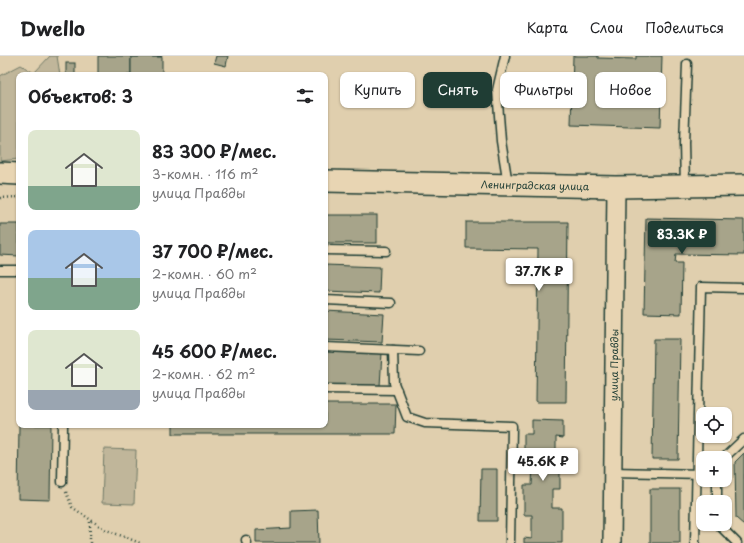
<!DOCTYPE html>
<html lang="ru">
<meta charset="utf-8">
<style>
:root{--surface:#fff;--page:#f2f2f2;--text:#202124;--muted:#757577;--line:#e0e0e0;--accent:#1f3d34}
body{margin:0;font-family:"Playpen Sans",sans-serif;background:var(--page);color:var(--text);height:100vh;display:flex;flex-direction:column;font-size:15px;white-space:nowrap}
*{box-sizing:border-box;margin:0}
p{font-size:13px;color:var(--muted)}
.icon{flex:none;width:22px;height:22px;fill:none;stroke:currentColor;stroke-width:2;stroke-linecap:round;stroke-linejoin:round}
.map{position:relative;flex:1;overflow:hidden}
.details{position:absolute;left:16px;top:16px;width:312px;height:356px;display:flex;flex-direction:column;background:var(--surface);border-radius:8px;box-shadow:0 1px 3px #0004}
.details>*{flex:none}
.guide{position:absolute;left:340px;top:16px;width:344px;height:36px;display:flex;gap:8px}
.buttons{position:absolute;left:696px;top:351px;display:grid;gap:8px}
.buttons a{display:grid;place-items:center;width:36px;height:36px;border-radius:8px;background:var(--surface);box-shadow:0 1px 3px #0004;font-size:20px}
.price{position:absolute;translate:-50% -34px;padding:0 9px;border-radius:4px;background:#fff;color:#222;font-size:13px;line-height:26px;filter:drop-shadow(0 1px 2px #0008)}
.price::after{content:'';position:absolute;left:50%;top:24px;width:12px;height:9px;margin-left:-6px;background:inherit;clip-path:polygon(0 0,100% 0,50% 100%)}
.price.on{background:var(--accent);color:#fff}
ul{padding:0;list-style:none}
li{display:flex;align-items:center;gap:12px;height:100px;padding:0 12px}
li span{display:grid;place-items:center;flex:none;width:112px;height:80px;border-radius:8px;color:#555}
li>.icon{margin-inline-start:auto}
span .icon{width:48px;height:48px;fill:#fffc;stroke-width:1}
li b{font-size:17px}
h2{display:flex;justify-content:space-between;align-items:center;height:48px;padding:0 12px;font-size:17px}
.pill{padding:0 14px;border-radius:8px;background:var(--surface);box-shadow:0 1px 3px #0004;font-size:14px;line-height:36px}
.pill.on{background:var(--accent);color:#fff}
header{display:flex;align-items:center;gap:24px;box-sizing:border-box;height:56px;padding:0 20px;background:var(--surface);border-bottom:1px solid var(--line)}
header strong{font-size:19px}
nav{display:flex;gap:22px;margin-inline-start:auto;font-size:14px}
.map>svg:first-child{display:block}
</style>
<header>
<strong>Dwello</strong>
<nav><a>Карта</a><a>Слои</a><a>Поделиться</a></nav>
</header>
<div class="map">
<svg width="744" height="487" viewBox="0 0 744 487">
<rect width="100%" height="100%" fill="#e0cfae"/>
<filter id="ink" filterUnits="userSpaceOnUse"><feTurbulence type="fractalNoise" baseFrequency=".025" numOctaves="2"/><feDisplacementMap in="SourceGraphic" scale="8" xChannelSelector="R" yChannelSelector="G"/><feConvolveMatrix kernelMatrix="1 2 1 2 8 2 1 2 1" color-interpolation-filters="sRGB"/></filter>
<g filter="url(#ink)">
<!-- green -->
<g fill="#c0b69a" stroke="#707a67">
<polygon points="50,0 57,0 60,19 19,19 19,103 0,105 0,20 21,9 34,17"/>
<polygon points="104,393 136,394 134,448 102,447"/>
</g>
<!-- building -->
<g fill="#a7a48a" stroke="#1f3d34">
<polygon points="98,0 162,0 131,1 131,19 98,19"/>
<polygon points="216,0 228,0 226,10 214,7"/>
<polygon points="573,0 598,0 598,2 636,3 636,0 662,0 660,72 571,69"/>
<rect x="131" y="1" width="31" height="18"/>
<rect x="66" y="7" width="9" height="12"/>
<rect x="325" y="159" width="52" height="28"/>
<polygon points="646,162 744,164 744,199 676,198 675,207 682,207 681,258 644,257"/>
<polygon points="466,166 568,166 566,346 536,346 538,193 466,192"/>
<polygon points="0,168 19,168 19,200 0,199"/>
<polygon points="325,209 380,211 379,237 325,235"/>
<polygon points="325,255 384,258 382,286 325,284"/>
<polygon points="654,283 680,283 678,403 652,403"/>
<polygon points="325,294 382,297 380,330 325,329"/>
<polygon points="325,348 396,348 395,378 173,378 173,369 325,369"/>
<polygon points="532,364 563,365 563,382 556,381 556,400 560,400 560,433 552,433 552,452 562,452 562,487 524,487 524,482 532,483 532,459 524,459 524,429 532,429 533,408 524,408 524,378 532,378"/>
<polygon points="19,369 51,369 50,444 18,443"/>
<polygon points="744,397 744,469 736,462 735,406"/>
<polygon points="481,413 497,413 497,465 480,465"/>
<rect x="650" y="433" width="30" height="54"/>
<polygon points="318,454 319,487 256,487 256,474 291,472 291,455"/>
</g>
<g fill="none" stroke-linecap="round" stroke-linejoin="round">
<!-- service casing -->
<g stroke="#1f3d34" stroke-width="11">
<g id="service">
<polyline points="505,0 497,34 501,85 508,128"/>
<polyline points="685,130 684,87 687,8"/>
<polyline points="325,194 386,195"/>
<polyline points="0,214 19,214"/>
<polyline points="325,244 391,247"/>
<polyline points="325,291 419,295"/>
<polyline points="393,294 394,327 407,361 425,367 512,370 510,487"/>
<polyline points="325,333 397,334"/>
<polyline points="725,402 727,399 744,383"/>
<polyline points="613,416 703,418"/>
<polyline points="717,424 717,446"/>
<polyline points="62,426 63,369"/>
<polyline points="718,468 737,487"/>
<polyline points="246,484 247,487"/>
<polyline points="695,487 701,231 744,232"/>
</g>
</g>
<!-- minor casing -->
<g stroke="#1f3d34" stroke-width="20">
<g id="minor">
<path id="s1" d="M612,487L616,131"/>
</g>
</g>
<!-- tertiary casing -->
<g stroke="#1f3d34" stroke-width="24">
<g id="tertiary">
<polyline points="0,117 19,118"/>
<path id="s2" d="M325,125L616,131L744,129"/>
</g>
</g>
<!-- path -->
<g stroke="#1f3d34" stroke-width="2.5" stroke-dasharray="1 3" stroke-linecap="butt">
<polyline points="0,142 19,141"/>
<polyline points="66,436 72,451 104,473 140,487"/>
<polyline points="90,487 90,464"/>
</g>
<!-- service -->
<use href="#service" stroke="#e8d5b3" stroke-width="8"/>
<!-- minor -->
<use href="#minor" stroke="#e8d5b3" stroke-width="17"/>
<!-- tertiary -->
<use href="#tertiary" stroke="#e8d5b3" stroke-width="21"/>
</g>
</g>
<g text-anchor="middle" stroke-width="3" stroke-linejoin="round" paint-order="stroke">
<!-- street labels -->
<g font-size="10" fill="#1f3d34" stroke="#e8d5b3">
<text dy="4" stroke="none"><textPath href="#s2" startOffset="210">Ленинградская улица</textPath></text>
<text dy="4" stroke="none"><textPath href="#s1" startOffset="178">улица Правды</textPath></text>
</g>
</g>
</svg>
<div class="buttons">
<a><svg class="icon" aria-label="locate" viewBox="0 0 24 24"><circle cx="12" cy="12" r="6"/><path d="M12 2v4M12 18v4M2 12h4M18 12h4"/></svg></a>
<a>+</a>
<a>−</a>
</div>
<b class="price on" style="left:682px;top:199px">83.3K ₽</b>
<b class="price" style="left:539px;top:236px">37.7K ₽</b>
<b class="price" style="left:543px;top:426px">45.6K ₽</b>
<div class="guide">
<a class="pill">Купить</a>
<a class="pill on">Снять</a>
<a class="pill">Фильтры</a>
<a class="pill">Новое</a>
</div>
<section class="details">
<h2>Объектов: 3<svg class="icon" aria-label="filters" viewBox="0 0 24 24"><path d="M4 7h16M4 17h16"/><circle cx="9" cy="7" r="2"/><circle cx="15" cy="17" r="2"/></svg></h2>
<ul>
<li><span style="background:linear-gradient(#dfe7d0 70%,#7fa58c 0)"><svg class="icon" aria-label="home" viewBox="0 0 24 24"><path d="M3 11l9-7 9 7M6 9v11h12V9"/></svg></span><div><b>83 300 ₽/мес.</b><p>3-комн. · 116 m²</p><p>улица Правды</p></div></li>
<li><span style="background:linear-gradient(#a9c7e8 60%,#7fa58c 0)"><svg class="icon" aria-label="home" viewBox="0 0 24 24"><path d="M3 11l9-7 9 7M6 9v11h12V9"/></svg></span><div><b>37 700 ₽/мес.</b><p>2-комн. · 60 m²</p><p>улица Правды</p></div></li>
<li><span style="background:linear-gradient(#dfe7d0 75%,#9aa5b1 0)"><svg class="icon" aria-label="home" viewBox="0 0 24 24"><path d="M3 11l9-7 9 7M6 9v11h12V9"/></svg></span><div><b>45 600 ₽/мес.</b><p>2-комн. · 62 m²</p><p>улица Правды</p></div></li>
</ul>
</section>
</div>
